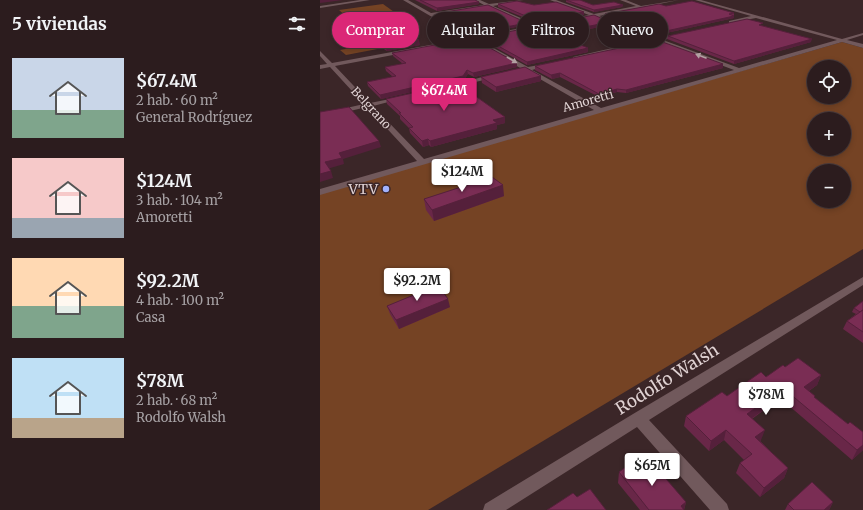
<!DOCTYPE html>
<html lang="es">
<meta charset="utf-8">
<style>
:root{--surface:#2c1c1e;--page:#342527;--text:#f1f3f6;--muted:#a6a1a4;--line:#483a3c;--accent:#db2777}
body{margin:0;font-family:Merriweather,serif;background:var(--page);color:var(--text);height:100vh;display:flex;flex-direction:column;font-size:15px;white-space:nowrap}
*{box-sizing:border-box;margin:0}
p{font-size:13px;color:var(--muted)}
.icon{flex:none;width:22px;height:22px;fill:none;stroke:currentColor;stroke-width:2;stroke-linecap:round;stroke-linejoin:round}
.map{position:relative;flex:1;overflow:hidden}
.panel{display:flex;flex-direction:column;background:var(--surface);width:320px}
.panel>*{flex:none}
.hud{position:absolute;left:12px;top:12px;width:380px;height:36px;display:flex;gap:8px}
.buttons{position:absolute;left:487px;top:60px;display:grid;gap:8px}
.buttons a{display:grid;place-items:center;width:44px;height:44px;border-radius:50%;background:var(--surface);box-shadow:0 2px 6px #0003,0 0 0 1px var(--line);font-size:20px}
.price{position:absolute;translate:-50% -34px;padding:0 9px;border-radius:4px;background:#fff;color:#222;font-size:13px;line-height:26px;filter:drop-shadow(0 1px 2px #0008)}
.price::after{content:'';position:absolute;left:50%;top:24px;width:12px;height:9px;margin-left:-6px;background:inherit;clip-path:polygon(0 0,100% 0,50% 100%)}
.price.current{background:var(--accent);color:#fff}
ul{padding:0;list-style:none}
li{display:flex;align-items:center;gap:12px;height:100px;padding:0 12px}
li span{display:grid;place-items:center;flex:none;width:112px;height:80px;border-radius:0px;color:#555}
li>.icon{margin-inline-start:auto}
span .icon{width:48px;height:48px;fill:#fffc;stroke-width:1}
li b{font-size:17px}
h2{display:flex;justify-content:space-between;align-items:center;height:48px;padding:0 12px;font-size:17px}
.chip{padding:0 14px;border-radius:18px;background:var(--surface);box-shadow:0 2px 6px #0003,0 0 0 1px var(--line);font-size:14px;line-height:36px}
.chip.current{background:var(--accent);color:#fff}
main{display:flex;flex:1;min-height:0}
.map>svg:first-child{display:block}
</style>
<main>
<section class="panel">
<h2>5 viviendas<svg class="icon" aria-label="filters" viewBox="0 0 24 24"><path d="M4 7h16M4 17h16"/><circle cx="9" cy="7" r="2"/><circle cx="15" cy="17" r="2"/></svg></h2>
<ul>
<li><span style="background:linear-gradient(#c9d6e8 65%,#7fa58c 0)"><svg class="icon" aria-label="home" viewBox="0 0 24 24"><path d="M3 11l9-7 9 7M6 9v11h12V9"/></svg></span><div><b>$67.4M</b><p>2 hab. · 60 m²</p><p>General Rodríguez</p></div></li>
<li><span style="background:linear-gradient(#f6c9c9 75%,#9aa5b1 0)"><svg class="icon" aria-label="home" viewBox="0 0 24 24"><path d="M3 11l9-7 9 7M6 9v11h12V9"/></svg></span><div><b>$124M</b><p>3 hab. · 104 m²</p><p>Amoretti</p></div></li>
<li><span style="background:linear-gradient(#ffd9b3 60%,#7fa58c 0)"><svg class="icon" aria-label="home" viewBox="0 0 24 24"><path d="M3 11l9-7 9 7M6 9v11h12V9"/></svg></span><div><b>$92.2M</b><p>4 hab. · 100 m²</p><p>Casa</p></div></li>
<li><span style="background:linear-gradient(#bfe0f5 75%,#b9a48a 0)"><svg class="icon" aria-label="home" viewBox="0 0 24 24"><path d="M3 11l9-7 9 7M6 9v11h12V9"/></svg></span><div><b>$78M</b><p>2 hab. · 68 m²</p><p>Rodolfo Walsh</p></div></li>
</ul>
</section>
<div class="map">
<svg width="543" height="510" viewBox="0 0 543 510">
<rect width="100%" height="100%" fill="#3b2628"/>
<!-- green -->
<g fill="#754324" fill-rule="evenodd">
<polygon points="63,4 88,22 40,29 19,10"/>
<polygon points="62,42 68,47 26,55 20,50"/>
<path d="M522,42L543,48V249L108,510H0V193ZM494,67H524V97H494ZM494,119H524V149H494ZM494,171H524V201H494Z"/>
</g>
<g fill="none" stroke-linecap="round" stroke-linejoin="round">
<!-- street -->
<g fill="#71595c" fill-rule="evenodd">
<polygon points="40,0 50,0 0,8 0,6"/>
<path d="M83,0H88L111,13L164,5L155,0H160L169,4L204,0L173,6L217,25L269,15L230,0H236L274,14L316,6L300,0H306L321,6L359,0L279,16L338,38L363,33V35L343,40L419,68L517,40L436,18L409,23V21L431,16L375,0H381L522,39L543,33V35L527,40L543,44V48L522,42L0,195V189L97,161L47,107L0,118V114L44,104L10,67L0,69V65L7,64L0,56V51L12,63L148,38ZM168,6L212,26L153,37L114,15ZM274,17L332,39L253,57V59L337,41L414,70L281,108L212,70L230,65V63L208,67L157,39ZM152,40L202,69L193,71V73L206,71L274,110L104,159L53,106L80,99V97L50,103L15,66Z"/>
<polygon points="174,74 177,76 176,77 127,89 124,87"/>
<polygon points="543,277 543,285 329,420 407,504 409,510 390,510 317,427 186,510 163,510 165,504 313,414"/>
</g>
</g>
<!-- wall -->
<g fill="#692748">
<polygon points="95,0 155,0 159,2 159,4 117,11"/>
<polygon points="246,0 273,5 303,5 302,7 274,12 246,2"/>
<polygon points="178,4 264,15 217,23 178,7"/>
<polygon points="346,6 414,13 414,18 337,35 285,16 285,14"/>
<polygon points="125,12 207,25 159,34 137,23 137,21 125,15"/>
<polygon points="290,22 290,25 264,30 264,32 243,37 268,52 207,65 162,40 162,37"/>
<polygon points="443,26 491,42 414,64 347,39 348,36"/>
<polygon points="58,40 100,45 67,51 59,46"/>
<polygon points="72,53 197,63 197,67 154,77 148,74 144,80 61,99 48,86 47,82 73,77 66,71 65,67 83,64 73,56"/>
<polygon points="403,64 403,68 306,93 297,92 279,97 240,77 232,79 215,70 215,66"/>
<polygon points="221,76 221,81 176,92 162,83 161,77"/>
<polygon points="66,99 185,123 177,125 177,129 111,147 109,145 103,147 90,133 89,128 80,119 80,116 67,104"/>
<polygon points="184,196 114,221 106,210 104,199"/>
<polygon points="543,301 543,343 523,329 527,321 536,314 532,312 534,308"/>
<polygon points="67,306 130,307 79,329 70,314"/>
<polygon points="465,367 501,375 497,385 489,391 494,398 543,450 532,460 460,398 432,419 441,440 440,441 468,468 464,478 440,497 416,473 420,463 424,460 404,440 389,451 364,426 366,416"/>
<polygon points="316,466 366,502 364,510 320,510 298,483 299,472"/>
<polygon points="513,502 509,510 465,510 468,504"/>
</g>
<!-- shaded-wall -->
<g fill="#55203b">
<polygon points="0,0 23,0 0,3"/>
<polygon points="159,2 159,4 117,11 117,8"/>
<polygon points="303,5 302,7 274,12 274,10"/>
<polygon points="264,12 264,15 217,23 217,21"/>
<polygon points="414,16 414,18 337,35 337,33"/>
<polygon points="290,22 290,25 264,30 264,32 237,38 237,35 260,28"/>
<polygon points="207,23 207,25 159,34 159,32"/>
<polygon points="492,39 491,42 414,64 414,61"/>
<polygon points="99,40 100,45 67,51 65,46"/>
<polygon points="268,48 268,52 207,65 207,62"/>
<polygon points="197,63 197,67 154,77 153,73"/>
<polygon points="403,64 403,68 306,93 306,90"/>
<polygon points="147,70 148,74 144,80 61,99 60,95"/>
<polygon points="240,73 240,77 232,79 231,75"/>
<polygon points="221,76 221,81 176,92 176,87"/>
<polygon points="297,89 297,92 279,97 279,94"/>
<polygon points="185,117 185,123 177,125 177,129 111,147 110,141"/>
<polygon points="108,139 109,145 103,147 102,141"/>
<polygon points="59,141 61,147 23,159 24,164 7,169 5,162 19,153"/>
<polygon points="11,171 13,178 0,182 0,174"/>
<polygon points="183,185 184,196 114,221 112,210"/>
<polygon points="128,299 130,307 79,329 76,320"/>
<polygon points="501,375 497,385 480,397 484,387"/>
<polygon points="463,388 460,398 424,424 427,414"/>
<polygon points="406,430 404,440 389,451 391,441"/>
<polygon points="445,430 441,440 432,447 435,437"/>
<polygon points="543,445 543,450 532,460 537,450"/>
<polygon points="468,468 464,478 440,497 444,488"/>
<polygon points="366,502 364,510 361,506"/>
<polygon points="513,502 509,510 504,510"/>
</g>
<!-- building -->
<g fill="#7a2d54" stroke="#55203b">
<polygon points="100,0 155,0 159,2 117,8"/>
<polygon points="246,0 260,0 273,5 294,2 303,5 274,10"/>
<polygon points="197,1 214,5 236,2 264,12 217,21 178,4"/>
<polygon points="372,1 414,13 409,14 414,16 337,33 285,14 339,4 346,6"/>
<polygon points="168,5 207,23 159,32 137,20 140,20 125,12"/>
<polygon points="274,15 290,22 260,28 264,29 237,35 268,48 207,62 162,37"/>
<polygon points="427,19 443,23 439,25 492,39 414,61 348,36"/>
<polygon points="89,35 99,40 65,46 58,40"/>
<polygon points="152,38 197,63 153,73 147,70 143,76 60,95 47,82 76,76 65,67 86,63 72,53"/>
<polygon points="337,40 403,64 306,90 297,89 279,94 240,73 231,75 215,66"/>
<polygon points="205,67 221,76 176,87 161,77"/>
<polygon points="137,83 185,117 173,120 177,123 110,141 108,139 102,141 89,128 93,127 79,113 81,113 66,99"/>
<polygon points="29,107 59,141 19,153 22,158 5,162 11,171 0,174 0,112"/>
<polygon points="172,177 183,185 112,210 104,199"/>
<polygon points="118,285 128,299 76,320 67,306"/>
<polygon points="543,301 543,310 540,312 534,308"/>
<polygon points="543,310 543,332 527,321"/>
<polygon points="478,358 501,375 484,387 495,396 494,397 528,424 530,422 543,432 543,445 537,450 463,388 427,414 445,430 435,437 468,468 444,488 420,463 432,454 406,430 391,441 366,416 402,392 407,396 441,372 446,377 463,365 465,367"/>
<polygon points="328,458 366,502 361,506 364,510 329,510 299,472 313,462 316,466"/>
<polygon points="492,482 513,502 504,510 474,510 468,504"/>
<polygon points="270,489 286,510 227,510 253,493 257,497"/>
</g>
<!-- one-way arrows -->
<defs><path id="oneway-solid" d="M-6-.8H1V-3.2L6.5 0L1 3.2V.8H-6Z"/></defs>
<g fill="#b3a1a3">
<use href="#oneway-solid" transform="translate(381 56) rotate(-159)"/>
<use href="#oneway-solid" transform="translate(192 60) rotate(29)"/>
</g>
<!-- markers -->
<circle fill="#a2b2fd" stroke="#3b2628" stroke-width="1.5" cx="66" cy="189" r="4"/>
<g text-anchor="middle" stroke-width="3" stroke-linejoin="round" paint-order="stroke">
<!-- far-street labels -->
<g font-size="12" fill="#dfd1d2" stroke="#3b2628">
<text transform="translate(268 101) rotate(-16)" y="4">Amoretti</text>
<text transform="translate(51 108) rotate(47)" y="4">Belgrano</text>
</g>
<!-- poi labels -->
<g font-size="14" fill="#dfd1d2" stroke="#3b2628" text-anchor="end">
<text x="58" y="194">VTV</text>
</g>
<!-- near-street labels -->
<g font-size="17" fill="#dfd1d2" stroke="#3b2628">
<text transform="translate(347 379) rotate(-32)" y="6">Rodolfo Walsh</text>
</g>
</g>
</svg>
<div class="buttons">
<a><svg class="icon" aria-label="locate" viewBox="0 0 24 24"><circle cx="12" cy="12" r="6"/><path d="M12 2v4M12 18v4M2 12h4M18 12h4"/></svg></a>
<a>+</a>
<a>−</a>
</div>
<b class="price current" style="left:124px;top:112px">$67.4M</b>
<b class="price" style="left:142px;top:193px">$124M</b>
<b class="price" style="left:97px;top:302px">$92.2M</b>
<b class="price" style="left:446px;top:416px">$78M</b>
<b class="price" style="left:332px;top:487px">$65M</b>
<div class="hud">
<a class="chip current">Comprar</a>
<a class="chip">Alquilar</a>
<a class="chip">Filtros</a>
<a class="chip">Nuevo</a>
</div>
</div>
</main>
